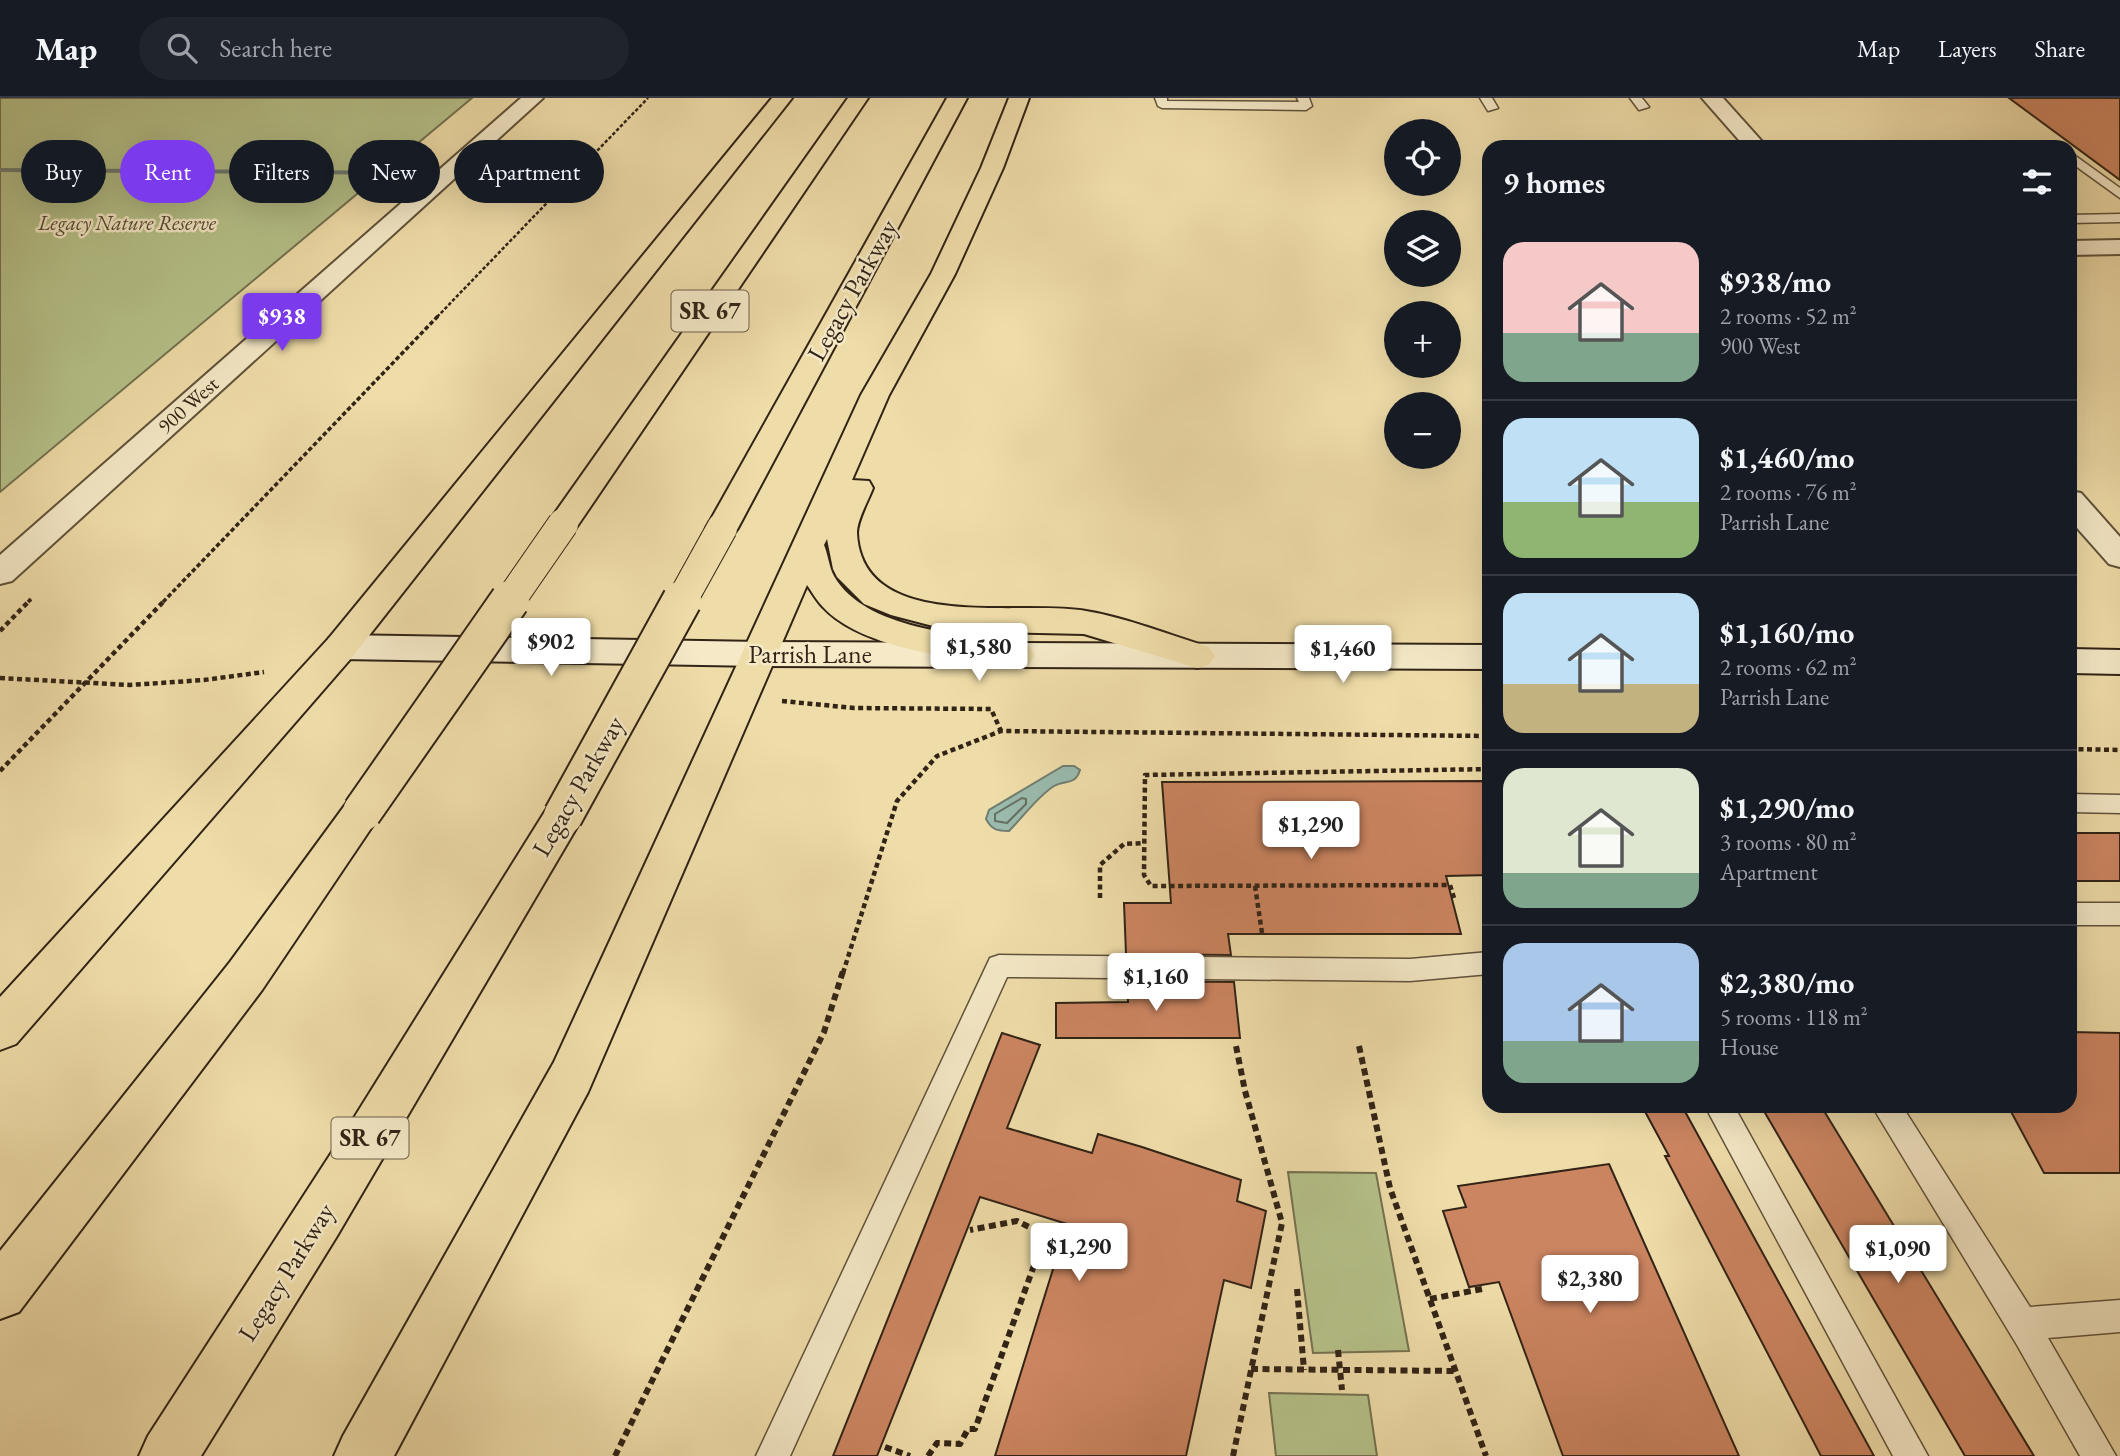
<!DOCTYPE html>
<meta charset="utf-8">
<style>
:root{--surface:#171b24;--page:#20242c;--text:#f1f3f6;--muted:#9ea1a6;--line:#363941;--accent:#7c3aed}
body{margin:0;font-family:"EB Garamond",serif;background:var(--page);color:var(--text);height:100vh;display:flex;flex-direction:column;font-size:26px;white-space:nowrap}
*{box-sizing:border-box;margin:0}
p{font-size:23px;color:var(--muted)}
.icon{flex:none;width:38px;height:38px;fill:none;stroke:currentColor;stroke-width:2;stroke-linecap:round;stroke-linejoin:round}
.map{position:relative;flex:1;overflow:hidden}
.sheet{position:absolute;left:1482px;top:42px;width:595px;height:973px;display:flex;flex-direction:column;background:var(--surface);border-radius:21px;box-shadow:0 7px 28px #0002}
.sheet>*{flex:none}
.banner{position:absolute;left:21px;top:42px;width:665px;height:63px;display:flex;gap:14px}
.buttons{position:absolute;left:1384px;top:21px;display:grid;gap:14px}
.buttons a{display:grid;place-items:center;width:77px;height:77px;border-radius:50%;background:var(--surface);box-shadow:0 7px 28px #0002;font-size:35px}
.price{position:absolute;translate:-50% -60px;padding:0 16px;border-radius:7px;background:#fff;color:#222;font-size:23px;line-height:46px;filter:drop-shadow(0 2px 4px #0008)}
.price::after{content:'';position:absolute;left:50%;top:42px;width:21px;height:16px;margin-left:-10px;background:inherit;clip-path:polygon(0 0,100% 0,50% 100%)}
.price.active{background:var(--accent);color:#fff}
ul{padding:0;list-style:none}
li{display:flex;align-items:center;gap:21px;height:175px;padding:0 21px}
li+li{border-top:2px solid var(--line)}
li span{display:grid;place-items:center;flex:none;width:196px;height:140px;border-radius:21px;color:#555}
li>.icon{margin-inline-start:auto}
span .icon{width:84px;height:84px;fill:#fffc;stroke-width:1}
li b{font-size:30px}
h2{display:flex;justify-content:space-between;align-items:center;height:84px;padding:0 21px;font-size:30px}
.chip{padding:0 24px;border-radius:32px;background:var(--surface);box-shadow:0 7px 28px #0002;font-size:24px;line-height:63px}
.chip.active{background:var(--accent);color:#fff}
header{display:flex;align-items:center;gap:42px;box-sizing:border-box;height:98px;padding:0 35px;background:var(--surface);border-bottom:2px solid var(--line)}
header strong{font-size:33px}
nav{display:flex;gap:38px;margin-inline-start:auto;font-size:24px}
.search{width:490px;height:63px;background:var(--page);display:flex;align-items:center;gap:18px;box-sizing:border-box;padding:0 24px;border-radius:38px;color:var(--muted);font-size:26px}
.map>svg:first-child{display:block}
</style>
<header>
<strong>Map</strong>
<div class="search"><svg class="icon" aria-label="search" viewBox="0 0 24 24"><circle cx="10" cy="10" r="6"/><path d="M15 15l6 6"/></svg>Search here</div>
<nav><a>Map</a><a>Layers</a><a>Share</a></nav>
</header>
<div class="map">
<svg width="2120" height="1358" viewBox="0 0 2120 1358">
<rect width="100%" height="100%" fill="#efdda9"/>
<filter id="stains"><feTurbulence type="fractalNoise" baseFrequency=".00286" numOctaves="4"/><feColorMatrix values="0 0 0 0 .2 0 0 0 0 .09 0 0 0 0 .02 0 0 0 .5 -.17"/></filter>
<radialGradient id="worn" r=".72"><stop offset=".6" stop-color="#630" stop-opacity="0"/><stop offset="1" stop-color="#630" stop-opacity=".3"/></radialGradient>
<!-- green -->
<g fill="#b6c28a" stroke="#747250" stroke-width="2">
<polygon points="0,0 472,0 0,394"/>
<polygon points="1288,1074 1376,1075 1409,1253 1313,1255"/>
<polygon points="1269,1295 1368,1297 1377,1358 1276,1358"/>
</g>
<!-- water -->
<path fill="#9abbae" stroke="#707e71" stroke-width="2" d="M1063,668H1074L1080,672C1075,688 1066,681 1054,688C1037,699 1023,719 1009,733C997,733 992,732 986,721L989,712Z"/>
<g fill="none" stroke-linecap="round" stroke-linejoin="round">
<!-- shore -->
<polygon stroke="#666f62" stroke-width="2" points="1022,700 1026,701 1026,706 1007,725 995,723 995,716"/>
<!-- stream -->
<g fill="#707e71" fill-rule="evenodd">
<polygon points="0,70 426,73 430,75 426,77 0,74"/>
<polygon points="470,73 537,74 541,76 537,78 467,77 466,75"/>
</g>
</g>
<!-- building -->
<g fill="#cc8561" stroke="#312316" stroke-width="2">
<polygon points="2009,0 2120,0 2120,82"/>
<polygon points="1489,683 1489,777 1446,778 1461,836 1228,836 1231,857 1126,856 1124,805 1171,805 1162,684"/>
<rect x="2070" y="735" width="50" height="48"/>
<polygon points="1127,883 1234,884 1240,940 1056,940 1056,905 1128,904"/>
<polygon points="2070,934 2120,935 2120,1075 2044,1075 2008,1008 2070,1008"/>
<polygon points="1002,935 1040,947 1007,1030 1092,1055 1098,1036 1142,1049 1241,1082 1237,1103 1266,1113 1251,1190 1224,1182 1186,1358 995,1358 1067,1126 980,1099 877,1358 833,1358"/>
<polygon points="1642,1008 1682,1008 1874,1358 1821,1358 1665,1058 1669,1058"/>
<polygon points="1761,1008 1821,1008 2034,1358 1965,1358"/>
<polygon points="1609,1066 1739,1358 1563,1358 1499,1184 1469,1189 1443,1113 1466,1109 1458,1088"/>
</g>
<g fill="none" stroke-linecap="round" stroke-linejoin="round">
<!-- service casing -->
<g stroke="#60523b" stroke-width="3">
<g id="service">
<polygon points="1155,0 1167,0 1167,3 1299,4 1297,0 1309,0 1312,8 1306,12 1162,10 1158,8"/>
<polygon points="1480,0 1492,0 1498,10 1488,13"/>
<polygon points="1630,0 1642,0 1649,9 1639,12"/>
<polygon points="2070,54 2120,90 2120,100 2070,64"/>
<polygon points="2120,116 2120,124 2070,125 2070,117"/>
<polygon points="2070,696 2120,697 2120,715 2070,714"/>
<rect x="2070" y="805" width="50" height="22"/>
<polygon points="1489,854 1489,876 1410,883 1007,879 790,1358 756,1358 990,860 999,857 1410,861"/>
<polygon points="1705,1008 1734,1008 1928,1358 1893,1358"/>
<polygon points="1872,1008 1902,1008 2030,1209 2120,1202 2120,1234 2048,1240 2116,1358 2080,1358 2017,1247"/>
</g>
</g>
<!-- minor casing -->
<g stroke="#60523b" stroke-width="4">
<g id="minor">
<polygon points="521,0 543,0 12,483 0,486 0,457"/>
<polygon points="1702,0 1723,0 1767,49 1745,49"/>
<polygon points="2120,142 2120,156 2070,157 2070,143"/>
<polygon points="2070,393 2081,395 2120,439 2120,469 2109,466 2070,422"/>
</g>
</g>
<!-- secondary casing -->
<g stroke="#312316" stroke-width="4">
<g id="secondary">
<polygon points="341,537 761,544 1489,547 1489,571 761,568 341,561 329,558 324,549 329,540"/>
<polygon points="2070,551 2120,552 2120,576 2070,575"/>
</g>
</g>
<!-- motorway casing -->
<g stroke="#312316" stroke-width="4">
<g id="motorway">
<polygon points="772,0 792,0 353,558 16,946 0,952 0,899 329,540"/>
<polygon points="848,0 868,0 574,433 563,436 552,433 547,426 552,419"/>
<polygon points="947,0 967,0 738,430 733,437 722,440 711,437 706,430"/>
<path d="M1009,0H1029L1003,70L955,176L889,297L852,382L869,383L873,390C868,403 857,422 857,435C862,537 1022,501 1086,513C1128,520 1169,537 1209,549L1215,558L1209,567L1197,570L1084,536L952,533L891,517L864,506L837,479L833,471L827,441L824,447C828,456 829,469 834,478C865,532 962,536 1017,545L1029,548L1035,557L1029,566L1017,569C962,561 862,552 823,509C817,503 812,494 807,487L588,994L394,1358H334L343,1338L554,964L861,297L931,176L981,70Z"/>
<polygon points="362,699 376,703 382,714 262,892 19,1214 0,1221 0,1153 230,864 348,703"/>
<polygon points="563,702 577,707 583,718 577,729 337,1138 201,1358 139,1358 148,1338 352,1023 549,707"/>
</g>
</g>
<!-- path-far3 -->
<polyline stroke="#312316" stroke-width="2.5" stroke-dasharray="3.5 2" stroke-linecap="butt" points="437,219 648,0"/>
<!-- path-far2 -->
<g stroke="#312316" stroke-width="3.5" stroke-dasharray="4.5 2.5" stroke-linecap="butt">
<polyline points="28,504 31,501"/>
<polyline points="163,504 439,217"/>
</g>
<!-- path-far1 -->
<g stroke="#312316" stroke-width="4.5" stroke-dasharray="5 3.5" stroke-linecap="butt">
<polyline points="0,533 30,502"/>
<polyline points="0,580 130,587 204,582 264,574"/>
<polyline points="782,603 854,610 991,611 1001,633"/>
<polyline points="2070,651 2120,652"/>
<polyline points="0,673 165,502"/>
<polyline points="1255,788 1262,835"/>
<polyline points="1100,800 1100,767 1124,746 1144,745"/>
<polyline points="1454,800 1450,787 1151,788 1144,777 1145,677 1489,671"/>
<polyline points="843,875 897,703 937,658 1001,633 1489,638"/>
</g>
<!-- path -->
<g stroke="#312316" stroke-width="6" stroke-dasharray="7 4.5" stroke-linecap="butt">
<polyline points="1359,948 1390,1090 1486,1358"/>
<polyline points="1297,1191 1304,1272"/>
<polyline points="1430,1201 1482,1191"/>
<polyline points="1338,1252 1342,1292"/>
<polyline points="1251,1271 1456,1273"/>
<polyline points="885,1349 910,1358"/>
<polyline points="615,1358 824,934 843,873"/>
<polyline points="928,1358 937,1345 960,1346 968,1331 975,1331 1045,1137 1017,1123 970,1132"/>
<polyline points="1233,1358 1282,1125 1245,993 1236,948"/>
</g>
<!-- service -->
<use href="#service" fill="#f5e9c7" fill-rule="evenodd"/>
<!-- minor -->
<use href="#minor" fill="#f5e9c7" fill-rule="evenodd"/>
<!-- secondary -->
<use href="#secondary" fill="#f5e9c7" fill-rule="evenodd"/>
<!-- motorway -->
<use href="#motorway" fill="#efdda9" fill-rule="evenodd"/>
<!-- motorway-bridge-far1 casing -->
<g stroke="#312316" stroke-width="32" stroke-linecap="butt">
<g id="motorway-bridge-far1">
<polyline points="509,504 563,426"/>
<polyline points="681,504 722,430"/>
</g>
</g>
<!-- motorway-bridge casing -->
<g stroke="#312316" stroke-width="42" stroke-linecap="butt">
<g id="motorway-bridge">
<polyline points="362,714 510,502"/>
<polyline points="563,718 682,502"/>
</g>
</g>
<!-- motorway-bridge-far1 -->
<use href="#motorway-bridge-far1" stroke="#efdda9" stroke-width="30"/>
<!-- motorway-bridge -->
<use href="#motorway-bridge" stroke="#efdda9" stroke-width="38"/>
</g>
<g text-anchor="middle" stroke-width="5" stroke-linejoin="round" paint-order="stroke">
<!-- far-park labels -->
<g font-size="21" font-style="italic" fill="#524b33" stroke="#f5e9c7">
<text x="127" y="132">Legacy Nature Reserve</text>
</g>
<!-- far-street labels -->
<g font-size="21" fill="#312316" stroke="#f5e9c7">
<text transform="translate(188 307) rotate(-42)" y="7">900 West</text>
</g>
<!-- shield labels -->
<g fill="#f5e9c7" stroke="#6c5e4b" stroke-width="2">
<rect x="671.5" y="192.5" width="77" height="41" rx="5"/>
<rect x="331.5" y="1019.5" width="77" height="41" rx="5"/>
</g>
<g font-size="24" font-weight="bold" fill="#312316">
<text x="710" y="221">SR 67</text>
<text x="370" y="1048">SR 67</text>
</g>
<!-- street labels -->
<g font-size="26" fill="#312316" stroke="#f5e9c7">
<text transform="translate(852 192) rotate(-61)" y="9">Legacy Parkway</text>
<text x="810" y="565">Parrish Lane</text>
<text transform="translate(578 688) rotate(-60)" y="9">Legacy Parkway</text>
<text transform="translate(286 1174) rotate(-58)" y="9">Legacy Parkway</text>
</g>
</g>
<rect width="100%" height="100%" filter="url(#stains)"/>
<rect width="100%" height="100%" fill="url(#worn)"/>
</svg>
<div class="buttons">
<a><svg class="icon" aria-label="locate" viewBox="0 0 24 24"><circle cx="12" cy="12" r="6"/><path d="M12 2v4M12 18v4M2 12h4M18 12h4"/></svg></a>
<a><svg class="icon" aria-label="layers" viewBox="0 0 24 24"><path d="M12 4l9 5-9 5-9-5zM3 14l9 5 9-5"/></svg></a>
<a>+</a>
<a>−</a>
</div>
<b class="price active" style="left:282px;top:255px">$938</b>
<b class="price" style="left:551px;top:580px">$902</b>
<b class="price" style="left:979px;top:585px">$1,580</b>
<b class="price" style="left:1343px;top:587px">$1,460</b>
<b class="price" style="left:1311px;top:763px">$1,290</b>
<b class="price" style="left:1156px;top:915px">$1,160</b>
<b class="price" style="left:1079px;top:1185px">$1,290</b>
<b class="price" style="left:1898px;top:1187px">$1,090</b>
<b class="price" style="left:1590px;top:1217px">$2,380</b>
<div class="banner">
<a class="chip">Buy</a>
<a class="chip active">Rent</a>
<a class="chip">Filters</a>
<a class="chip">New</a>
<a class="chip">Apartment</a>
</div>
<section class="sheet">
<h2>9 homes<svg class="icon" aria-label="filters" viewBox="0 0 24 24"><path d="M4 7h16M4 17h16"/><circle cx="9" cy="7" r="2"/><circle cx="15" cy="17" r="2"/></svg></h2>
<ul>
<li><span style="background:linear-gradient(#f6c9c9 65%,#7fa58c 0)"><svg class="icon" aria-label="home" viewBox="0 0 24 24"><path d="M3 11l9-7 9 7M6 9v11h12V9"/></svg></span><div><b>$938/mo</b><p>2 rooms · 52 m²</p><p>900 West</p></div></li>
<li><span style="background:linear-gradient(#bfe0f5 60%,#8fb573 0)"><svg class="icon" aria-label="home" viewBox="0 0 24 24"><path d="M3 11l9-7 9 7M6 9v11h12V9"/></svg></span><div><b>$1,460/mo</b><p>2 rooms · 76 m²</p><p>Parrish Lane</p></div></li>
<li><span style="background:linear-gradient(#bfe0f5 65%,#c2b280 0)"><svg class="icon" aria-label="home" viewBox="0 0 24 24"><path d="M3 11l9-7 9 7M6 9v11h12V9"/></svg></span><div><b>$1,160/mo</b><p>2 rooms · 62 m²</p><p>Parrish Lane</p></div></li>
<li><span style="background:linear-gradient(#dfe7d0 75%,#7fa58c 0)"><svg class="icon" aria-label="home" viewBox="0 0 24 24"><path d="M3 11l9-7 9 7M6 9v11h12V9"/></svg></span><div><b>$1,290/mo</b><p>3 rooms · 80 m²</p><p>Apartment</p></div></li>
<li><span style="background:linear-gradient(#a9c7e8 70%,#7fa58c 0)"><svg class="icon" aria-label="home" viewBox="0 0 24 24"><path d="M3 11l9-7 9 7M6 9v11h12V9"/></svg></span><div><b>$2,380/mo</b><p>5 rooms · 118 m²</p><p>House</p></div></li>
</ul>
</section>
</div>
